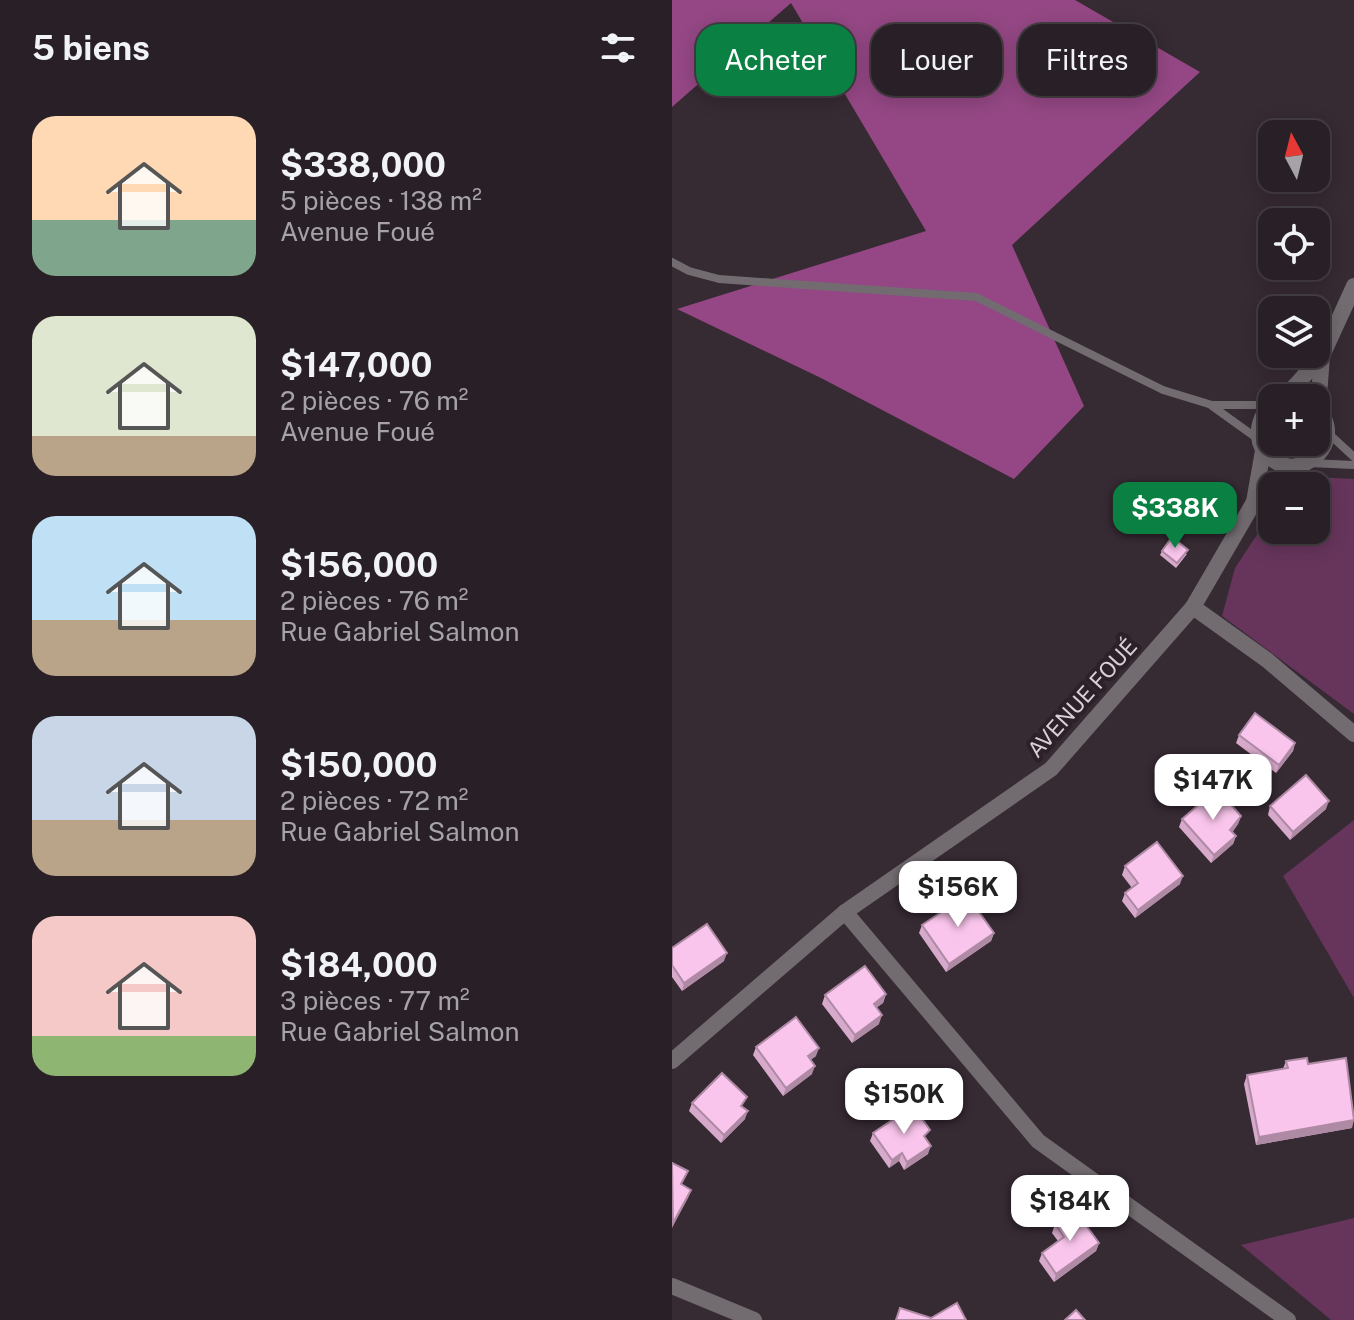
<!DOCTYPE html>
<html lang="fr">
<meta charset="utf-8">
<style>
:root{--surface:#282026;--page:#30282e;--text:#f1f3f6;--muted:#a5a3a7;--line:#443e43;--accent:#0b8043}
body{margin:0;font-family:"Public Sans",sans-serif;background:var(--page);color:var(--text);height:100vh;display:flex;flex-direction:column;font-size:30px;white-space:nowrap}
*{box-sizing:border-box;margin:0}
p{font-size:26px;color:var(--muted)}
.icon{flex:none;width:44px;height:44px;fill:none;stroke:currentColor;stroke-width:2;stroke-linecap:round;stroke-linejoin:round}
.map{position:relative;flex:1;overflow:hidden}
.sheet{display:flex;flex-direction:column;background:var(--surface);width:672px}
.sheet>*{flex:none}
.top-card{position:absolute;left:24px;top:24px;width:538px;height:72px;display:flex;gap:16px}
.needle{width:52px;rotate:353deg}
.tools{position:absolute;left:586px;top:120px;display:grid;gap:16px}
.tools a{display:grid;place-items:center;width:72px;height:72px;border-radius:16px;background:var(--surface);box-shadow:0 4px 20px #0003,0 0 0 2px var(--line);font-size:40px}
.price{position:absolute;translate:-50% -68px;padding:0 18px;border-radius:16px;background:#fff;color:#222;font-size:26px;line-height:52px;filter:drop-shadow(0 2px 4px #0008)}
.price::after{content:'';position:absolute;left:50%;top:48px;width:24px;height:18px;margin-left:-12px;background:inherit;clip-path:polygon(0 0,100% 0,50% 100%)}
.price.selected{background:var(--accent);color:#fff}
ul{padding:0;list-style:none}
li{display:flex;align-items:center;gap:24px;height:200px;padding:0 32px}
li span{display:grid;place-items:center;flex:none;width:224px;height:160px;border-radius:24px;color:#555}
li>.icon{margin-inline-start:auto}
span .icon{width:96px;height:96px;fill:#fffc;stroke-width:1}
li b{font-size:34px}
h2{display:flex;justify-content:space-between;align-items:center;height:96px;padding:0 32px;font-size:34px}
.pill{padding:0 28px;border-radius:24px;background:var(--surface);box-shadow:0 4px 20px #0003,0 0 0 2px var(--line);font-size:28px;line-height:72px}
.pill.selected{background:var(--accent);color:#fff}
main{display:flex;flex:1;min-height:0}
.map>svg:first-child{display:block}
</style>
<main>
<section class="sheet">
<h2>5 biens<svg class="icon" aria-label="filters" viewBox="0 0 24 24"><path d="M4 7h16M4 17h16"/><circle cx="9" cy="7" r="2"/><circle cx="15" cy="17" r="2"/></svg></h2>
<ul>
<li><span style="background:linear-gradient(#ffd9b3 65%,#7fa58c 0)"><svg class="icon" aria-label="home" viewBox="0 0 24 24"><path d="M3 11l9-7 9 7M6 9v11h12V9"/></svg></span><div><b>$338,000</b><p>5 pièces · 138 m²</p><p>Avenue Foué</p></div></li>
<li><span style="background:linear-gradient(#dfe7d0 75%,#b9a48a 0)"><svg class="icon" aria-label="home" viewBox="0 0 24 24"><path d="M3 11l9-7 9 7M6 9v11h12V9"/></svg></span><div><b>$147,000</b><p>2 pièces · 76 m²</p><p>Avenue Foué</p></div></li>
<li><span style="background:linear-gradient(#bfe0f5 65%,#b9a48a 0)"><svg class="icon" aria-label="home" viewBox="0 0 24 24"><path d="M3 11l9-7 9 7M6 9v11h12V9"/></svg></span><div><b>$156,000</b><p>2 pièces · 76 m²</p><p>Rue Gabriel Salmon</p></div></li>
<li><span style="background:linear-gradient(#c9d6e8 65%,#b9a48a 0)"><svg class="icon" aria-label="home" viewBox="0 0 24 24"><path d="M3 11l9-7 9 7M6 9v11h12V9"/></svg></span><div><b>$150,000</b><p>2 pièces · 72 m²</p><p>Rue Gabriel Salmon</p></div></li>
<li><span style="background:linear-gradient(#f6c9c9 75%,#8fb573 0)"><svg class="icon" aria-label="home" viewBox="0 0 24 24"><path d="M3 11l9-7 9 7M6 9v11h12V9"/></svg></span><div><b>$184,000</b><p>3 pièces · 77 m²</p><p>Rue Gabriel Salmon</p></div></li>
</ul>
</section>
<div class="map">
<svg width="682" height="1320" viewBox="0 0 682 1320">
<rect width="100%" height="100%" fill="#362a33"/>
<!-- green -->
<g fill="#67355c">
<polygon points="644,477 682,479 682,714 550,616 563,568 600,512 600,530 644,530 644,486 626,486"/>
<polygon points="682,820 682,998 611,876"/>
<polygon points="682,1218 682,1320 659,1320 569,1245"/>
</g>
<!-- forest -->
<polygon fill="#944784" points="0,0 403,0 528,72 340,245 412,406 342,479 149,378 5,309 254,231 119,3 0,107"/>
<g fill="none" stroke-linecap="round" stroke-linejoin="round">
<!-- service -->
<g stroke="#726c70" stroke-width="8">
<polyline points="0,262 17,271 47,279 304,297 491,390 540,405 599,405"/>
<polyline points="540,406 586,439"/>
<polyline points="656,433 682,457"/>
<polyline points="637,463 682,465"/>
</g>
<!-- minor -->
<g stroke="#726c70" stroke-width="16">
<polyline points="612,398 650,356 682,286"/>
<path d="M600,404C576,428 586,460 618,467C650,464 668,432 644,407"/>
<polyline points="646,409 650,356"/>
<polyline points="582,502 591,451"/>
<polyline points="521,607 595,660 682,734"/>
<polyline points="173,912 366,1141 616,1320"/>
<polyline points="0,1061 173,912 379,769 521,607 582,502 618,467"/>
<polyline points="0,1286 82,1320"/>
</g>
</g>
<!-- wall -->
<g fill="#d7a9cb">
<polygon points="490,551 515,554 504,568 488,555"/>
<polygon points="567,735 623,743 621,751 604,773 564,743"/>
<polygon points="598,806 654,809 618,840 596,815"/>
<polygon points="569,816 566,824 560,832 564,836 561,844 539,863 507,827 510,819"/>
<polygon points="453,866 508,884 463,918 450,901 453,893 460,888 450,875"/>
<polygon points="250,925 322,933 319,941 274,972 247,933"/>
<polygon points="0,948 52,961 10,991 0,977"/>
<polygon points="214,994 211,1003 205,1007 207,1024 180,1043 150,1004 153,995"/>
<polygon points="84,1047 144,1056 138,1060 140,1074 111,1096 81,1055"/>
<polygon points="614,1061 636,1064 680,1128 584,1145 572,1084 575,1075 611,1069"/>
<polygon points="20,1103 70,1107 73,1119 49,1143 17,1111"/>
<polygon points="201,1133 254,1139 256,1154 232,1170 227,1161 217,1168 198,1141"/>
<polygon points="383,1224 427,1243 424,1251 382,1282 367,1261 370,1253 386,1241 380,1233"/>
</g>
<!-- shaded-wall -->
<g fill="#af8aa5">
<polygon points="623,743 621,751 604,773 607,765"/>
<polygon points="657,801 654,809 618,840 621,832"/>
<polygon points="569,816 566,824 556,839 558,830"/>
<polygon points="564,836 561,844 539,863 542,855"/>
<polygon points="511,876 508,884 463,918 466,910"/>
<polygon points="322,933 319,941 274,972 277,964"/>
<polygon points="55,953 52,961 10,991 12,983"/>
<polygon points="214,994 211,1003 199,1012 202,1004"/>
<polygon points="210,1015 207,1024 180,1043 183,1035"/>
<polygon points="147,1048 144,1056 133,1064 136,1056"/>
<polygon points="143,1066 140,1074 111,1096 114,1088"/>
<polygon points="76,1111 73,1119 49,1143 52,1135"/>
<polygon points="682,1120 680,1128 584,1145 587,1137"/>
<polygon points="259,1146 256,1154 232,1170 235,1162"/>
<polygon points="230,1153 227,1161 217,1168 220,1160"/>
<polygon points="19,1190 16,1198 0,1228 0,1226"/>
<polygon points="427,1243 424,1251 382,1282 384,1274"/>
</g>
<!-- building -->
<g fill="#fac5ec" stroke="#af8aa5" stroke-width="2">
<polygon points="500,537 516,550 505,563 490,551"/>
<polygon points="583,713 623,743 607,765 567,735"/>
<polygon points="634,775 657,801 621,832 598,806"/>
<polygon points="545,789 569,816 558,830 564,836 542,855 510,819"/>
<polygon points="485,842 511,876 466,910 453,893 466,883 453,866"/>
<polygon points="295,895 322,933 277,964 250,925"/>
<polygon points="35,924 55,953 12,983 0,965 0,948"/>
<polygon points="193,966 214,994 202,1004 210,1015 183,1035 153,995"/>
<polygon points="124,1017 147,1048 136,1056 143,1066 114,1088 84,1047"/>
<polygon points="635,1058 636,1064 674,1058 682,1120 587,1137 575,1075 616,1068 614,1061"/>
<polygon points="50,1073 75,1097 69,1106 76,1111 52,1135 20,1103"/>
<polygon points="241,1106 258,1130 252,1136 259,1146 235,1162 230,1153 220,1160 201,1133"/>
<polygon points="0,1163 16,1171 9,1184 19,1190 1,1223"/>
<polygon points="403,1210 427,1243 384,1274 370,1253 392,1237 383,1224"/>
<polygon points="285,1303 294,1320 224,1320 228,1308 259,1318"/>
<polygon points="404,1310 413,1320 393,1320"/>
</g>
<g text-anchor="middle" stroke-width="8" stroke-linejoin="round" paint-order="stroke">
<!-- street labels -->
<g font-size="22" fill="#d8d0d6" stroke="#2c2129">
<text transform="translate(410 698) rotate(-48)" y="8">AVENUE FOUÉ</text>
</g>
</g>
</svg>
<div class="tools">
<a><svg class="needle" viewBox="-14 -14 28 28"><path d="M0-13l5 13h-10z" fill="#e53935"/><path d="M0 13l5-13h-10z" fill="#a5a3a7"/></svg></a>
<a><svg class="icon" aria-label="locate" viewBox="0 0 24 24"><circle cx="12" cy="12" r="6"/><path d="M12 2v4M12 18v4M2 12h4M18 12h4"/></svg></a>
<a><svg class="icon" aria-label="layers" viewBox="0 0 24 24"><path d="M12 4l9 5-9 5-9-5zM3 14l9 5 9-5"/></svg></a>
<a>+</a>
<a>−</a>
</div>
<b class="price selected" style="left:503px;top:550px">$338K</b>
<b class="price" style="left:541px;top:822px">$147K</b>
<b class="price" style="left:286px;top:929px">$156K</b>
<b class="price" style="left:232px;top:1136px">$150K</b>
<b class="price" style="left:398px;top:1243px">$184K</b>
<div class="top-card">
<a class="pill selected">Acheter</a>
<a class="pill">Louer</a>
<a class="pill">Filtres</a>
</div>
</div>
</main>
